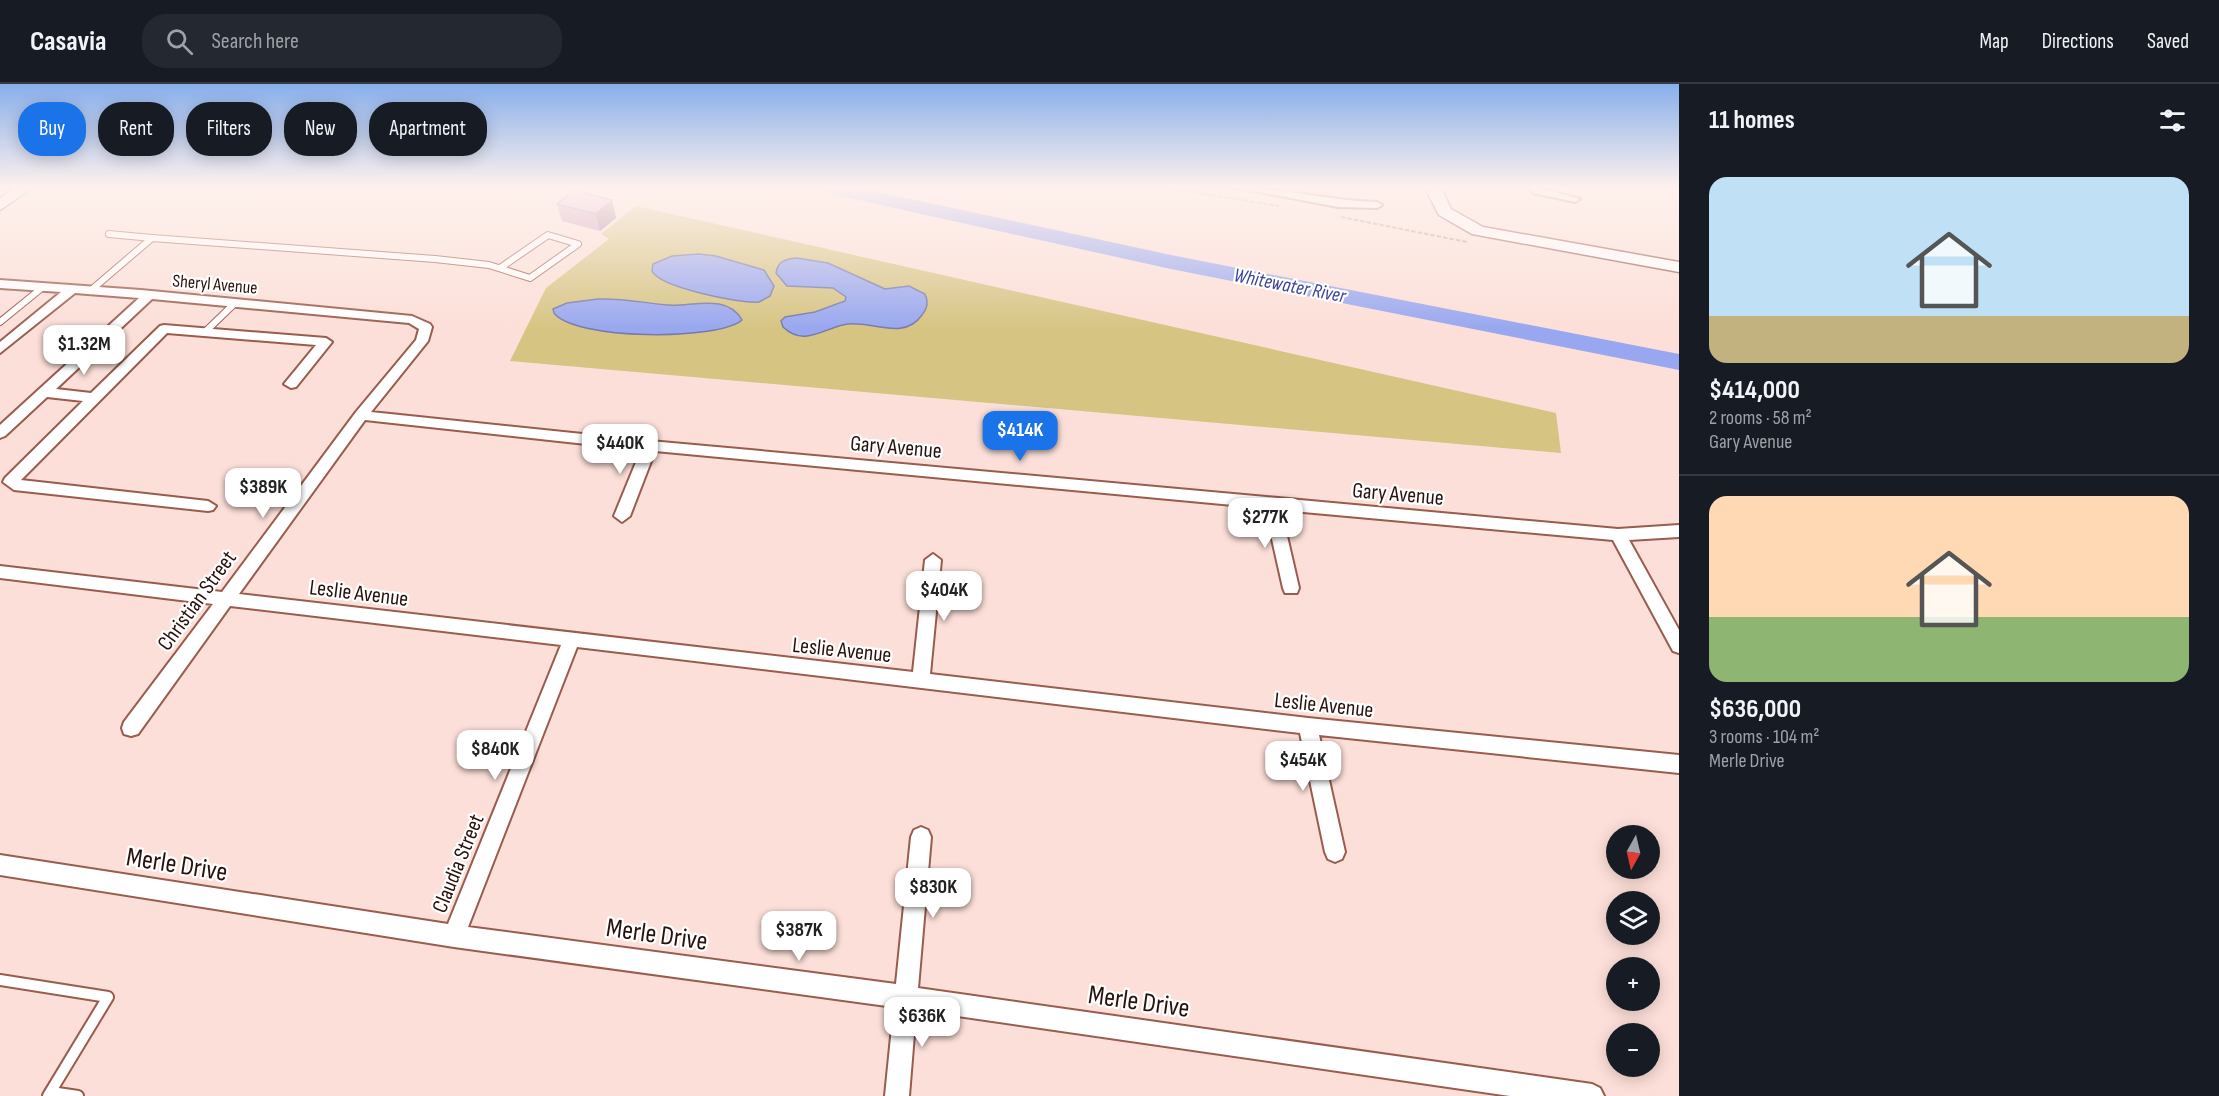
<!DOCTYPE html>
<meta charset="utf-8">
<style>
:root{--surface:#171b24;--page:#242831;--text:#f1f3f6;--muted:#9ea1a6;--line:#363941;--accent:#1a73e8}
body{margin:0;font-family:"Sofia Sans Condensed",sans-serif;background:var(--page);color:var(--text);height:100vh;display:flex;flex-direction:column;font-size:22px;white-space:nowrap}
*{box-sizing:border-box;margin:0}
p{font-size:20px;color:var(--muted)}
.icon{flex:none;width:33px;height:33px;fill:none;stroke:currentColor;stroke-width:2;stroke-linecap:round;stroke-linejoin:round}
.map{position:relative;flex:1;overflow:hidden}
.panel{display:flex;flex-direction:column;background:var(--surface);width:540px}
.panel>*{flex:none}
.banner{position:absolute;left:18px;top:18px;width:570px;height:54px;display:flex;gap:12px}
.needle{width:39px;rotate:188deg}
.controls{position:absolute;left:1606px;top:741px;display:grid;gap:12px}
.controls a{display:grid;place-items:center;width:54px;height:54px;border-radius:50%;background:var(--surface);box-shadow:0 3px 15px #0003;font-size:30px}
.price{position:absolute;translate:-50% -51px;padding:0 14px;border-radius:12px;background:#fff;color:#222;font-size:20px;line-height:39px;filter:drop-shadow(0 2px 3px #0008)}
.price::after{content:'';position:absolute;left:50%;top:36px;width:18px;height:14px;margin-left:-9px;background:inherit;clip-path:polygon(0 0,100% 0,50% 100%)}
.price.selected{background:var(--accent);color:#fff}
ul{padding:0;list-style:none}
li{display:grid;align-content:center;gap:12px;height:318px;padding:0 30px}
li+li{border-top:2px solid var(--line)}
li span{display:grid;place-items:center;height:186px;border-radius:18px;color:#555}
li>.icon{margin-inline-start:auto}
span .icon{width:108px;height:108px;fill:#fffc;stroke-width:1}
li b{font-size:26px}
h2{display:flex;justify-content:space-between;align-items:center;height:72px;padding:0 30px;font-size:26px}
.pill{padding:0 21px;border-radius:24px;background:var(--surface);box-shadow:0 3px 15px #0003;font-size:21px;line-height:54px}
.pill.selected{background:var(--accent);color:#fff}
header{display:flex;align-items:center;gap:36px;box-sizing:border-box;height:84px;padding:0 30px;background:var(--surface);border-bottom:2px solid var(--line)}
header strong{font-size:28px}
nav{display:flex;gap:33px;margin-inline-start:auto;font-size:21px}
.search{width:420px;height:54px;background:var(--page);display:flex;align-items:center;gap:15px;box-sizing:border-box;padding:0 21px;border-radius:24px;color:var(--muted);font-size:22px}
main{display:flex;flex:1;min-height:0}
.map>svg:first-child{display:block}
</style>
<header>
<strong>Casavia</strong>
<div class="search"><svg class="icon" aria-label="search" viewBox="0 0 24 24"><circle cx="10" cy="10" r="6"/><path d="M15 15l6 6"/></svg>Search here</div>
<nav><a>Map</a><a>Directions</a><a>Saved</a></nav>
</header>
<main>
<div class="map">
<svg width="1679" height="1012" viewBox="0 0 1679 1012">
<rect width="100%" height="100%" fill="#fcdfd8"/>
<!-- green -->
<polygon fill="#d6c482" points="636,122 1556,329 1561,369 510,277 546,204 609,155 601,150"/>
<!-- water -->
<g fill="#98a7ef" stroke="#777aab" stroke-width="1.5">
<path d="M699,170L716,172L764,186L774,202L770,212L759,218C740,220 659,203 652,187L653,180L672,172Z"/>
<path d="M797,174L828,179L885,205L909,202L925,210C929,218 927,225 922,231C904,257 872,237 848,240C824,243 805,264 783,243L781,237L785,233L815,228L845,217L846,213L833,204L787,202L776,189C778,177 785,175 797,174Z"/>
<path d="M598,215C622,214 645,219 668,221C691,223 727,209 742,236C718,257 574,256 554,229L553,225L567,219Z"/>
</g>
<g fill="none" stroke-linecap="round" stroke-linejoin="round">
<!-- river -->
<polygon fill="#98a7ef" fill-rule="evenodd" points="821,104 860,104 1171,171 1679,270 1679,286 1171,185 831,110"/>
<!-- lane-far1 casing -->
<g stroke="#995c4d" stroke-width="8">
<g id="lane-far1">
<polyline points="109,150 152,154"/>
<polyline points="90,207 152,154 435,175 489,181 530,194 578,160 548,151 500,184"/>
<polyline points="0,238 43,203"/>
<polyline points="206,247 234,220"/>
</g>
</g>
<!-- lane casing -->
<g stroke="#995c4d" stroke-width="14">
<g id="lane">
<polyline points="0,896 108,913 48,1012"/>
<polyline points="51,1008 78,1012"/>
</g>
</g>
<!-- street casing -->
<g stroke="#995c4d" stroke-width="4">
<g id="street">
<path d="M1238,104C1285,104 1330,117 1377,118L1382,121L1377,124L1338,123Z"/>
<polygon points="1530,104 1540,104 1580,115 1575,118 1533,109"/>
<polygon points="0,196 141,206 412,232 430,240 432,243 428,257 371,328 650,357 1618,445 1679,441 1679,453 1629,456 1679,546 1679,569 1673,567 1613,456 1281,426 1299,504 1297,509 1285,509 1283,504 1265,424 655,367 630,432 622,438 614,432 641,366 365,336 239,510 913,588 925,476 933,470 941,476 930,590 1308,634 1679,671 1679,689 1319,651 1345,768 1342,775 1335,778 1328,775 1325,768 1300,649 577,563 468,843 896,900 911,753 914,746 921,743 928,746 931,753 918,904 1592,1000 1600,1004 1604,1012 1510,1012 916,926 909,1012 885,1012 894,923 454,863 0,791 0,771 448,840 561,561 230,522 138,650 131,652 124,650 122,644 124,638 213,520 0,494 0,482 222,508 356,328 416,256 419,245 409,239 152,215 56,305 91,309 160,242 164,241 326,254 332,258 296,303 291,304 284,300 316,261 167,249 21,396 208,417 216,422 213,426 208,427 14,406 3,398 5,394 83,317 47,313 5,352 0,354 0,341 139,214 75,209 0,269 0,258 61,208 0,204"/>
</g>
</g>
<!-- secondary casing -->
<g stroke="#995c4d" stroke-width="3">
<g id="secondary">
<polygon points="14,104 32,104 0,126 0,114"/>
<polygon points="1425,104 1441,104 1451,125 1483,143 1679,178 1679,188 1472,150 1439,131"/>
</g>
</g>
<!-- path -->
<g stroke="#b99e97" stroke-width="2" stroke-dasharray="4.5 2" stroke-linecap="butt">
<polyline points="1167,104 1279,122"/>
<polyline points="1341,133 1467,158"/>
</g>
<!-- lane-far1 -->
<use href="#lane-far1" stroke="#fff" stroke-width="6"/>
<!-- lane -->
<use href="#lane" stroke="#fff" stroke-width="10"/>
<!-- street -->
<use href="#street" fill="#fff" fill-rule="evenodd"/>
<!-- secondary -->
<use href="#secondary" fill="#fff" fill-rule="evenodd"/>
</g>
<!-- wall -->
<polygon fill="#c898bc" points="612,116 616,134 600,147 562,137 557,120"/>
<!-- shaded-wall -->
<polygon fill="#a27c99" points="612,116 616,134 600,147 596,130"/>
<!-- building -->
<polygon fill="#e8b1db" stroke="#a27c99" stroke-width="1.5" points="574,106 612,116 596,130 557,120"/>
<!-- sky -->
<linearGradient id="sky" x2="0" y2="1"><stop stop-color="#88afeb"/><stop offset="0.42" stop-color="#fef1ed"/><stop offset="1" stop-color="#fef1ed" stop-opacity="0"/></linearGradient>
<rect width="1679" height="246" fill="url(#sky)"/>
<g text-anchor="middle" stroke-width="4.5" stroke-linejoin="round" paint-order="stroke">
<!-- far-street labels -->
<g font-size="18" fill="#29110b" stroke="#fff">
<text transform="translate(215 200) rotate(5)" y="6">Sheryl Avenue</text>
</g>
<!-- far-water labels -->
<g font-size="20" font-style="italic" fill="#3b4498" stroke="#fff">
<text transform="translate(1290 201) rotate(11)" y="7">Whitewater River</text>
</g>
<!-- street labels -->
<g font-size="22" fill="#29110b" stroke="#fff">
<text transform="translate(896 362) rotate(5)" y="8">Gary Avenue</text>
<text transform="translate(1398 409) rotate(5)" y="8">Gary Avenue</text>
<text transform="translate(359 508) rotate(7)" y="8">Leslie Avenue</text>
<text transform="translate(196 516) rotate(-54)" y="8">Christian Street</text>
<text transform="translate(842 565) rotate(6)" y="8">Leslie Avenue</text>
<text transform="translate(1324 620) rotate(6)" y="8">Leslie Avenue</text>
<text transform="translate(457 779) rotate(-68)" y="8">Claudia Street</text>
</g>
<!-- near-street labels -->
<g font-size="27" fill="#29110b" stroke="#fff">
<text transform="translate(177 780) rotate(9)" y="9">Merle Drive</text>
<text transform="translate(657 850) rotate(8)" y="9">Merle Drive</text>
<text transform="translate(1139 917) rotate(8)" y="9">Merle Drive</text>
</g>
</g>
</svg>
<div class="controls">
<a><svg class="needle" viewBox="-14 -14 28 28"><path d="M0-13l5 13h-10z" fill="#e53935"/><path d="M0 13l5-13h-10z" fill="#9ea1a6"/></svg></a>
<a><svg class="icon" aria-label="layers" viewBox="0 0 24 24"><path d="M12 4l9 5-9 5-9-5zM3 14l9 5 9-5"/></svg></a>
<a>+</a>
<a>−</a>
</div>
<b class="price" style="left:84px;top:292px">$1.32M</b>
<b class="price selected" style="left:1020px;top:378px">$414K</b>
<b class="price" style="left:620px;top:391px">$440K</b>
<b class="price" style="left:263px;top:435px">$389K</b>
<b class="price" style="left:1265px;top:465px">$277K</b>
<b class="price" style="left:944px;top:538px">$404K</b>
<b class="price" style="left:495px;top:697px">$840K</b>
<b class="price" style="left:1303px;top:708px">$454K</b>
<b class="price" style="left:933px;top:835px">$830K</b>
<b class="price" style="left:799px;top:878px">$387K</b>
<b class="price" style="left:922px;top:964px">$636K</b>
<div class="banner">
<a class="pill selected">Buy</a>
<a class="pill">Rent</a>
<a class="pill">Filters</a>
<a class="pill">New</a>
<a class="pill">Apartment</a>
</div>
</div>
<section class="panel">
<h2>11 homes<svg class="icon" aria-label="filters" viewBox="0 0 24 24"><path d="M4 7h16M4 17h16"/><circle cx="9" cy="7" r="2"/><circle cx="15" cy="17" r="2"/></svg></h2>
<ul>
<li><span style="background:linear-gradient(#bfe0f5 75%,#c2b280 0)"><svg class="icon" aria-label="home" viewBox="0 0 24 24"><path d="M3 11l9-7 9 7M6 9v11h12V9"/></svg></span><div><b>$414,000</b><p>2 rooms · 58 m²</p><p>Gary Avenue</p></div></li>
<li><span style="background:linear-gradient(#ffd9b3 65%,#8fb573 0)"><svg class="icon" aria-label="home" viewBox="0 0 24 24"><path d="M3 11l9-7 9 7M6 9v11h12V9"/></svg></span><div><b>$636,000</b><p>3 rooms · 104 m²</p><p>Merle Drive</p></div></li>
</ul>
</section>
</main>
